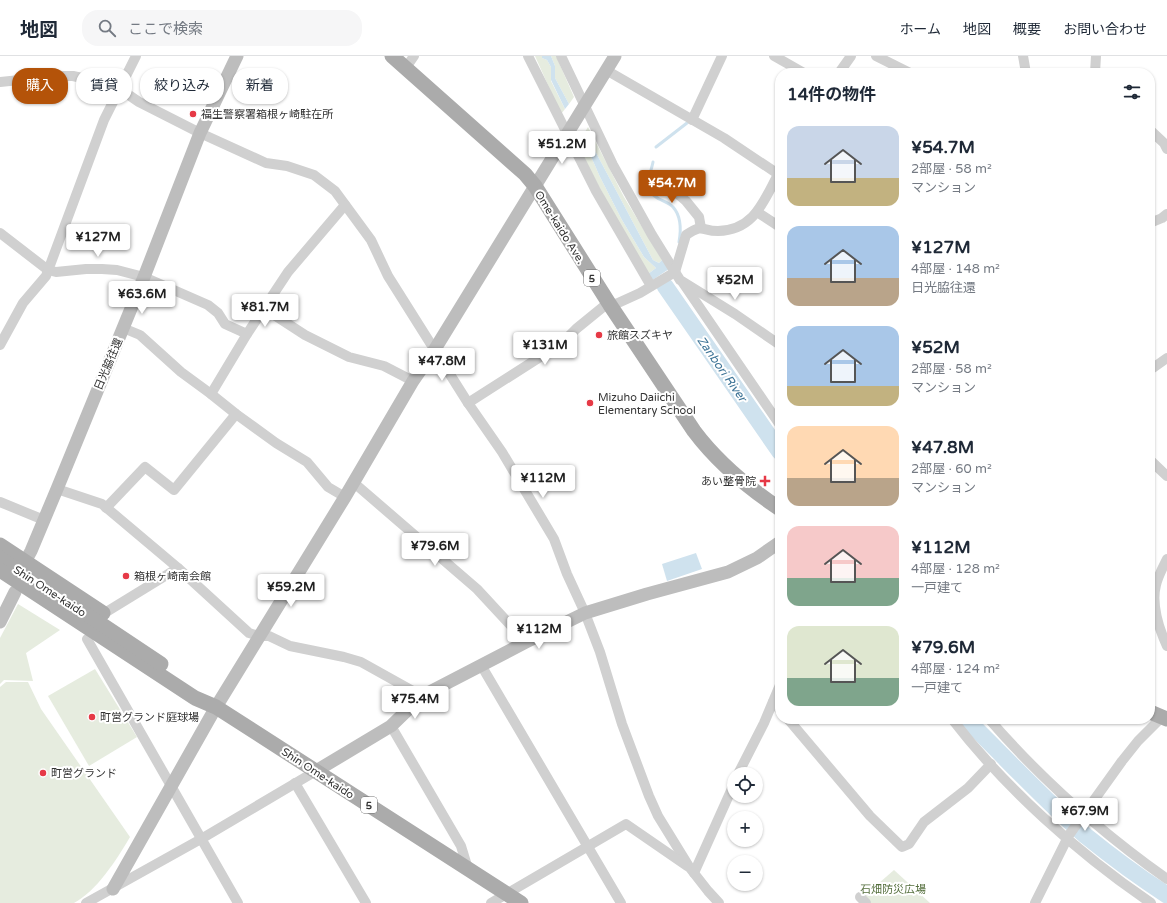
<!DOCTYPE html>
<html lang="ja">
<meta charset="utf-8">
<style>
:root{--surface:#fff;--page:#f6f6f7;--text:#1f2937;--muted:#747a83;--line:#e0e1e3;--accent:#b45309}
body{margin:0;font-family:"Varela Round","Noto Sans JP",sans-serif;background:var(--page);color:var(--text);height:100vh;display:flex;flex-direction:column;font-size:15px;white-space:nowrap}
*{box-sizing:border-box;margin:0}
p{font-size:13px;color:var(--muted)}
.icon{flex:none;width:22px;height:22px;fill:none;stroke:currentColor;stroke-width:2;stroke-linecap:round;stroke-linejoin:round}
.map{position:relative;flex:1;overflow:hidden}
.details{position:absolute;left:775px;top:12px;width:380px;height:656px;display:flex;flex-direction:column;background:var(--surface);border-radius:16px;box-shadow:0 1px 3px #0004}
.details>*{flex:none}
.top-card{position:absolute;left:12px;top:12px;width:380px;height:36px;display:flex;gap:8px}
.buttons{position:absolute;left:727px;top:711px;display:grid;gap:8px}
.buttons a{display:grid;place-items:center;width:36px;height:36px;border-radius:50%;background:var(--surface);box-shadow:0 1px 3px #0004;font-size:20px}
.price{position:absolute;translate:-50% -34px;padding:0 9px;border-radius:4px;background:#fff;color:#222;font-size:13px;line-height:26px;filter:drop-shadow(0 1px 2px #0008)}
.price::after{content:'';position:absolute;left:50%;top:24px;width:12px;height:9px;margin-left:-6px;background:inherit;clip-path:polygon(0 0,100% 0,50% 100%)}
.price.active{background:var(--accent);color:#fff}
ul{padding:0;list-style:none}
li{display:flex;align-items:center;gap:12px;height:100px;padding:0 12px}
li span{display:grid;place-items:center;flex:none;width:112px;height:80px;border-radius:12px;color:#555}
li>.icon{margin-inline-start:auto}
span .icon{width:48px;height:48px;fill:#fffc;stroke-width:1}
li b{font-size:17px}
h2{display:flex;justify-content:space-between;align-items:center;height:48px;padding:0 12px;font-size:17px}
.pill{padding:0 14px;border-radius:16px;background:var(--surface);box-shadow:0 1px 3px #0004;font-size:14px;line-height:36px}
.pill.active{background:var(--accent);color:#fff}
header{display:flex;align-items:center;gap:24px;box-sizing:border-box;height:56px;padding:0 20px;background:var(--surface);border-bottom:1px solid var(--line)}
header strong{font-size:19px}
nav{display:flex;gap:22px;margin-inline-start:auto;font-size:14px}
.search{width:280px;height:36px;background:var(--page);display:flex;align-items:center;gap:10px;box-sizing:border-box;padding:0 14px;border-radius:16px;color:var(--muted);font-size:15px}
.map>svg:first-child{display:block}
</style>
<header>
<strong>地図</strong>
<div class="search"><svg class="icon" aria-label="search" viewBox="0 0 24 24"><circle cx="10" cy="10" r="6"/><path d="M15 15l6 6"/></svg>ここで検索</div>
<nav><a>ホーム</a><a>地図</a><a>概要</a><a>お問い合わせ</a></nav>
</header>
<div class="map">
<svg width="1167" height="847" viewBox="0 0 1167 847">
<rect width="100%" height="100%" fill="#fff"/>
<!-- green -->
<g fill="#e6ecdf">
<polygon points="535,0 542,0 542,2 547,4 551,11 551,25 565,53 561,58"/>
<polygon points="551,0 556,0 574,41 569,48 555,22 555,10"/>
<polygon points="588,71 624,141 662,204 659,207 653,204 585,76"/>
<polygon points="582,80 600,121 622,164 644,201 656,212 648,218 620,170 577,89"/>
<polygon points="18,548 60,574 26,597 33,625 4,624 0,628 0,582"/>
<polygon points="95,613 137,681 89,710 48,640"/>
<path d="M6,626H28L41,653L130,781C117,803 97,835 74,847H0V631Z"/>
<polygon points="894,814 930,847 870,847 863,841"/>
</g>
<!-- water -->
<g fill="#cfe2ee">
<polygon points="542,0 551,0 555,10 555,22 569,48 565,53 551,24 551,11 547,4 542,2"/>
<polygon points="585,76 653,204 659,207 662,204 669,213 651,225 648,218 656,212 644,201 622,164 600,121 582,80"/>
<polygon points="696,497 702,513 667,525 662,508"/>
</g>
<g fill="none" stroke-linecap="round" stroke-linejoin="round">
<!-- stream -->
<g stroke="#cfe2ee" stroke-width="3">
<polyline points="656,91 687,67"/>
<path d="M653,106C652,112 646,128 648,133C650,138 655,140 659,143C663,145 669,147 673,151C681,160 681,175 679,186"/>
</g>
<!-- river -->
<g stroke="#cfe2ee" stroke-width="17">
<polyline points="665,230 780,396"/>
<path d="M966,663C1006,702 1044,744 1086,780C1112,801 1139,821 1167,839"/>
</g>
<!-- street -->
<g stroke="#d0d0d0" stroke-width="10">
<polyline points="528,0 596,135 651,230"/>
<polyline points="561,0 613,109 652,179 680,224 735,258 780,289"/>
<polyline points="774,0 804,17"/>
<polyline points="876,0 910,17"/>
<polyline points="1023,0 1026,17"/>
<polyline points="405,13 414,0"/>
<polyline points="606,14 724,82 778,118"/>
<polyline points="839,17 851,0"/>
<polyline points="1095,17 1096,0"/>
<polyline points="0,26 58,20 73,20 91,24 120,33 139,46 200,77 266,107 287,110 314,119 335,135 371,184 388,220 468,347 502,396 554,483 567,518 585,557 600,596 622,668 649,740 658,760 690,812 708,835 719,847"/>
<polyline points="692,64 722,0"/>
<polyline points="1150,74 1164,87 1167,93"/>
<polyline points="655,119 686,145 699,161 701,172"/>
<polyline points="757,156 780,171"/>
<polyline points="1150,167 1162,162 1167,158"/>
<polyline points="0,177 48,214 56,216 86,213 102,213 117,214 144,221 208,249 218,257 225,268 247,278"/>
<polyline points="683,227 780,369"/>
<polyline points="265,253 305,279 349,301 384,310 413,325"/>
<polyline points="123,272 140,279 181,316 211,338 236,358 276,387 307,406 328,431 345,441"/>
<polyline points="0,289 23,247 46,220 104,64 136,0"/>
<polyline points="1150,314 1167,302"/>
<polyline points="211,338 247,278 288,216 345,149"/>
<path d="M468,347L562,287L576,273L603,251L618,247L640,237L675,216L686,179C704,167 701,175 718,175C756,174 764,143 780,115"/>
<polyline points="1150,404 1167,420"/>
<polyline points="353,426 477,533 526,586"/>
<polyline points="57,433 102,448 178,512 249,577 259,580 269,580 290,590 344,601 361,606 422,640"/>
<polyline points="0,446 44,464"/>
<polyline points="106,452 145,411 174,434 236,358"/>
<path d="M1167,503C1163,511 1158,520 1156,529C1151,548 1159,573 1167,590"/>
<polyline points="103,558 178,512"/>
<polyline points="87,583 238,847"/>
<polyline points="481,609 621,847"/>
<polyline points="773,646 780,654"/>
<polyline points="788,663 870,760 902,791 909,788 924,766 968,732 991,708"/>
<path d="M952,663C1005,732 1079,798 1151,847"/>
<path d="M989,663C1042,724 1102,777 1167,823"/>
<polyline points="391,670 461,790 468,813"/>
<polyline points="738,718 764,667 780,629"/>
<polyline points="295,727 366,847"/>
<polyline points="694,817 734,728"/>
<polyline points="860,841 866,847"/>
<polyline points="86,847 201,783 316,715"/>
<polyline points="491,847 626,768 687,810"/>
<polyline points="1035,847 1069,779 1122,705 1138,685 1162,661"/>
</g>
<!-- secondary -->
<g stroke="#bdbdbd" stroke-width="13">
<polyline points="25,506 31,495 57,433 144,221 200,77 237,0"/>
<polyline points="0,566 15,536"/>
<polyline points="316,715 391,670 422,640 526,586 585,557 647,538 728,516 757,502 780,486"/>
<polyline points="113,833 216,651 345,441 413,325 435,293 615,0"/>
</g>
<!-- primary -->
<g stroke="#ababab" stroke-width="15">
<path d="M392,0L525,118L535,130L610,249L694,375C718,407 747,431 780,453"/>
<polyline points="0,489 103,557"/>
<polyline points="0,502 21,516"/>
<polyline points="0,514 195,642 216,651 521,847"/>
<polyline points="83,556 161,608"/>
<polyline points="1150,656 1167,663"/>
</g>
</g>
<!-- markers -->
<g fill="#e63946" stroke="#fff" stroke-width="1.5">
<circle cx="193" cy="58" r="4"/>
<circle cx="599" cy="279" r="4"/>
<circle cx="590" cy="347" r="4"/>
<path d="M763 419h4v4h4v4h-4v4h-4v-4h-4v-4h4z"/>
<circle cx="126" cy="520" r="4"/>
<circle cx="92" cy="661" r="4"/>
<circle cx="43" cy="717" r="4"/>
</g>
<g text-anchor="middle" stroke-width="4" stroke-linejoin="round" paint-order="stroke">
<!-- shield labels -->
<g fill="#fff" stroke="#707070" stroke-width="1">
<rect x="584" y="214" width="16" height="16" rx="3"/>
<rect x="361" y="741" width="16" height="16" rx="3"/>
</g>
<g font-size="10" font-weight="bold" fill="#333">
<text x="592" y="226">5</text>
<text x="369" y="753">5</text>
</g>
<!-- poi labels -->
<g font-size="11" fill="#333" stroke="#fff" text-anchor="start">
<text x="201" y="62">福生警察署箱根ヶ崎駐在所</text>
<text x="607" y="283">旅館スズキヤ</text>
<text x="598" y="345">Mizuho Daiichi<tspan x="598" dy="13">Elementary School</tspan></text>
<text x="756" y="429" text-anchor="end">あい整骨院</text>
<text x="134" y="524">箱根ヶ崎南会館</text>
<text x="100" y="665">町営グランド庭球場</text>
<text x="51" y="721">町営グランド</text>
</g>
<!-- street labels -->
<g font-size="11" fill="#333" stroke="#fff">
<text transform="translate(560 171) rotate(58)" y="4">Ome-kaido Ave.</text>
<text transform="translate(108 308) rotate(-67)" y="4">日光脇往還</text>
<text transform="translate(50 535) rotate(33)" y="4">Shin Ome-kaido</text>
<text transform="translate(318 717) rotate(33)" y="4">Shin Ome-kaido</text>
</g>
<!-- park labels -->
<g font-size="11" fill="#56703f" stroke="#fff">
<text x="893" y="837">石畑防災広場</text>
</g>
<!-- water labels -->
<g font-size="12" font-style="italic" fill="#3f7597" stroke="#fff">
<text transform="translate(722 313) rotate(55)" y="4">Zanbori River</text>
</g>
</g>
</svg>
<div class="buttons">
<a><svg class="icon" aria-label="locate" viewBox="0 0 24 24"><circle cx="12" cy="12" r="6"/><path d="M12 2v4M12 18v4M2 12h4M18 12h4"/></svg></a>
<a>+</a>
<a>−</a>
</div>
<b class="price" style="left:562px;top:109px">¥51.2M</b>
<b class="price active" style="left:672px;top:148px">¥54.7M</b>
<b class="price" style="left:98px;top:202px">¥127M</b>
<b class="price" style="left:735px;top:245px">¥52M</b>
<b class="price" style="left:142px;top:259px">¥63.6M</b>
<b class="price" style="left:265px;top:272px">¥81.7M</b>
<b class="price" style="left:545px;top:310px">¥131M</b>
<b class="price" style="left:442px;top:326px">¥47.8M</b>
<b class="price" style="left:543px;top:443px">¥112M</b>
<b class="price" style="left:435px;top:511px">¥79.6M</b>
<b class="price" style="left:291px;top:552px">¥59.2M</b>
<b class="price" style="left:539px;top:594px">¥112M</b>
<b class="price" style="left:415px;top:664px">¥75.4M</b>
<b class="price" style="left:1085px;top:776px">¥67.9M</b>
<div class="top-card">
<a class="pill active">購入</a>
<a class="pill">賃貸</a>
<a class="pill">絞り込み</a>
<a class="pill">新着</a>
</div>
<section class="details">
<h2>14件の物件<svg class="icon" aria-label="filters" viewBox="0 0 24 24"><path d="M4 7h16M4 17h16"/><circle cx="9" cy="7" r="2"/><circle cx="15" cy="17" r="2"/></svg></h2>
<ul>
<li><span style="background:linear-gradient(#c9d6e8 65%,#c2b280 0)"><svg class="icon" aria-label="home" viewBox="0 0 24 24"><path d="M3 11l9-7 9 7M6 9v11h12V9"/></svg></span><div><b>¥54.7M</b><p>2部屋 · 58 m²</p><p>マンション</p></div></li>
<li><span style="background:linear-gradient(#a9c7e8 65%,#b9a48a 0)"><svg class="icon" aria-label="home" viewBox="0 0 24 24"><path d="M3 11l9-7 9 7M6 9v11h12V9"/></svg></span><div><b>¥127M</b><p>4部屋 · 148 m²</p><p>日光脇往還</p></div></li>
<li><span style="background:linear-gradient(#a9c7e8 75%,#c2b280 0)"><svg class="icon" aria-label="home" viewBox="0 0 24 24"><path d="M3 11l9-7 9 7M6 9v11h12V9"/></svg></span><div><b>¥52M</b><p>2部屋 · 58 m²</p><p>マンション</p></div></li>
<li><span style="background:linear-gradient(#ffd9b3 65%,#b9a48a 0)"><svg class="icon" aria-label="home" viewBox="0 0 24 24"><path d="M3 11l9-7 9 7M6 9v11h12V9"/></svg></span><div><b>¥47.8M</b><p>2部屋 · 60 m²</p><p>マンション</p></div></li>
<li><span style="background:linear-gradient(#f6c9c9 65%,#7fa58c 0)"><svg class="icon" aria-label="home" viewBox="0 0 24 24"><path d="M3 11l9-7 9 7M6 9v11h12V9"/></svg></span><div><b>¥112M</b><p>4部屋 · 128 m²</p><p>一戸建て</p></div></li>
<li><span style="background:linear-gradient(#dfe7d0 65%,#7fa58c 0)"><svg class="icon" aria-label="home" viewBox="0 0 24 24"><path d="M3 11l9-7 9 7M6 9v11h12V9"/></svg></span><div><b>¥79.6M</b><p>4部屋 · 124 m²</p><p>一戸建て</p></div></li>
</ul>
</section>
</div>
